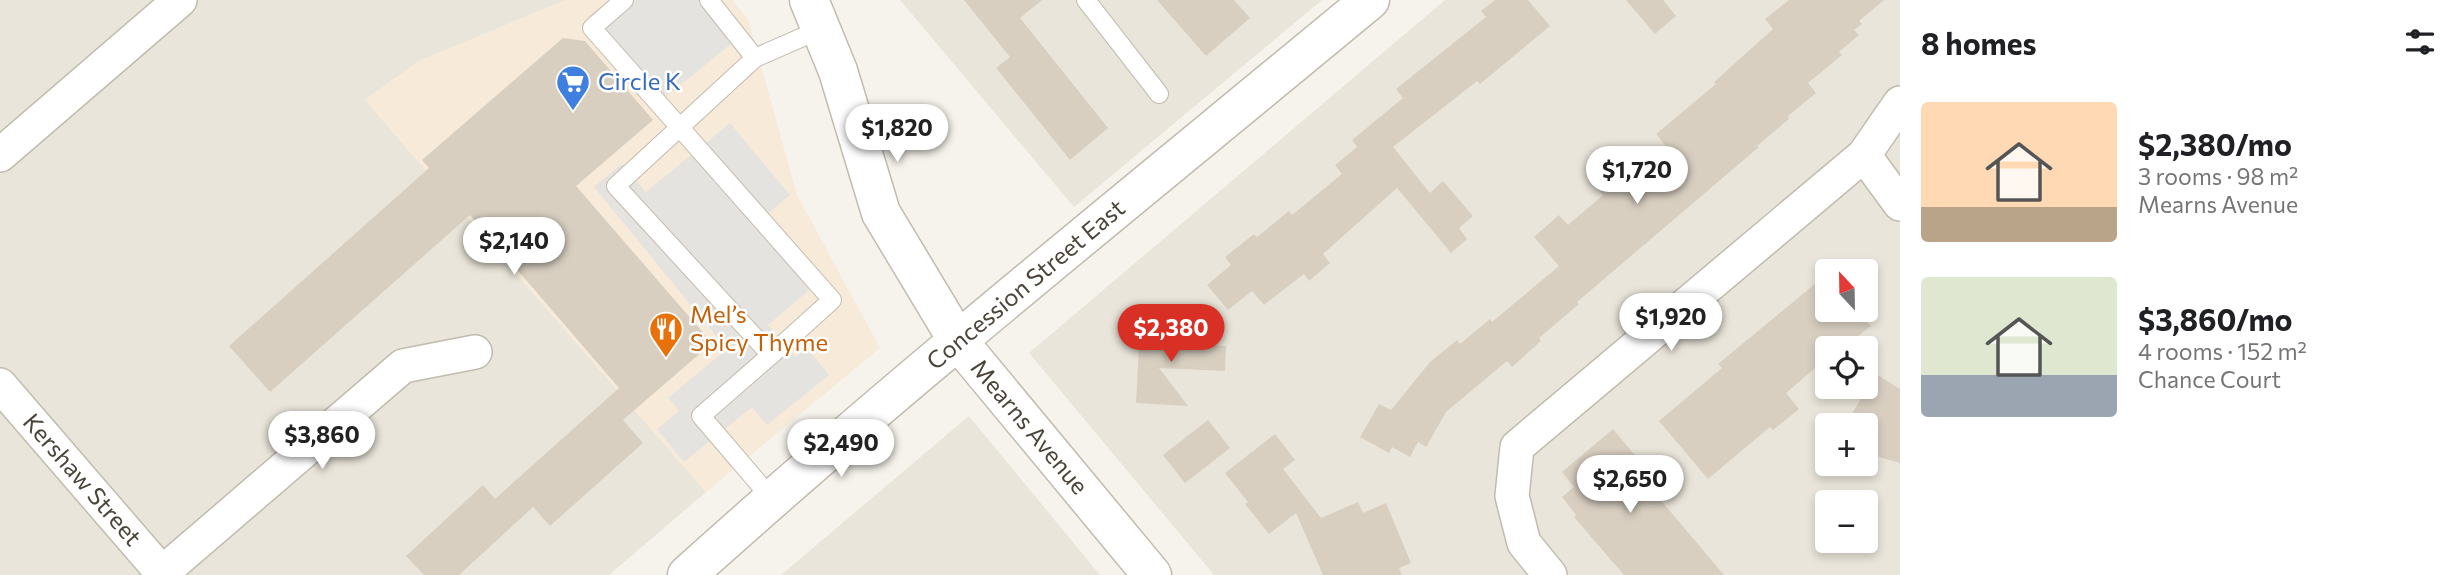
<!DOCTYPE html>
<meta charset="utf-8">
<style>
:root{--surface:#fff;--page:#f6f6f6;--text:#202124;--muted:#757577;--accent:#d93025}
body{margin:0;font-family:Commissioner,sans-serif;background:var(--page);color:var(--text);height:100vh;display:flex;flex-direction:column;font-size:26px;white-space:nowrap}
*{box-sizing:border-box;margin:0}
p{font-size:23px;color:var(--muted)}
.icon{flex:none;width:38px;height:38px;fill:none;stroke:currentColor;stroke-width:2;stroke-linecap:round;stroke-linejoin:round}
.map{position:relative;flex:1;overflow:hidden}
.panel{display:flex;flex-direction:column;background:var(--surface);width:560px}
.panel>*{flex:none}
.needle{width:46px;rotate:338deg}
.tools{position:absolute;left:1815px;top:259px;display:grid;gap:14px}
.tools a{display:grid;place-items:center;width:63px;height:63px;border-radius:7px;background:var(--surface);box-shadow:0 4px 10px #0003;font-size:35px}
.price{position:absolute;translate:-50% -60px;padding:0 16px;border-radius:24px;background:#fff;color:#222;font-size:23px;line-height:46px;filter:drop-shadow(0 2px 4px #0008)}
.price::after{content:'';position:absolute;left:50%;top:42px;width:21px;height:16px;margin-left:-10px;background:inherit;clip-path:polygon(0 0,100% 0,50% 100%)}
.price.on{background:var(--accent);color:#fff}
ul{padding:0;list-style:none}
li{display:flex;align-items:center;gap:21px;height:175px;padding:0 21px}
li span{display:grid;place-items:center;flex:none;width:196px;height:140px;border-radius:7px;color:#555}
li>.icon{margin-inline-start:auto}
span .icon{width:84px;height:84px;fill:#fffc;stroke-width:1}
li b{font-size:30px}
h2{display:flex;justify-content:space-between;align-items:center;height:84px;padding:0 21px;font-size:30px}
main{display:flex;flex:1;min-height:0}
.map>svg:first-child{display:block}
</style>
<main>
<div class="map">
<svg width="1900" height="575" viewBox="0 0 1900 575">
<rect width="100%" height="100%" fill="#f6f3ec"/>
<!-- residential -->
<g fill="#eae5da" fill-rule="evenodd">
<polygon points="0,0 566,0 419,61 365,100 706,492 609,575 0,575"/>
<polygon points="900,0 1322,0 1074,207"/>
<path d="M1445,0H1900V575H1214L1029,353ZM1827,271H1866V310H1827ZM1827,348H1866V387H1827ZM1827,425H1866V464H1827ZM1827,502H1866V541H1827Z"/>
<polygon points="969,416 1100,575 781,575"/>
</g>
<!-- commercial -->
<polygon fill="#f7ead8" points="566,0 732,0 748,19 797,195 880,348 706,492 365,100 419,61"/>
<!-- parking -->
<g fill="#e5e3e0">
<polygon points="611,0 712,0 742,35 658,103 588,16"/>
<polygon points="730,123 790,195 761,219 815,285 768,325 795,357 807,348 829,375 767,425 752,407 684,462 657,429 679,411 668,398 727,349 594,187 622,164 646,192"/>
</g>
<!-- building -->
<g fill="#d8cfc1">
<polygon points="964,0 1042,0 1020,18 1108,128 1070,160 996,68 1010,57"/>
<polygon points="1157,0 1234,0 1250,18 1206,56"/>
<polygon points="1495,0 1528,0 1550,26 1480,84 1477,81 1393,147 1430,193 1443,181 1473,216 1459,228 1467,239 1451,253 1397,188 1323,254 1330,263 1309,281 1304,274 1264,305 1252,291 1228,310 1207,285 1231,265 1225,257 1254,234 1257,237 1289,211 1292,215 1342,174 1335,165 1357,147 1352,140 1403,98 1396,89 1486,17 1481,11"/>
<polygon points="1626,0 1663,0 1676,16 1655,34"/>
<polygon points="1789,0 1884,0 1859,21 1862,24 1854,30 1859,35 1839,52 1842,55 1808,83 1816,93 1788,116 1789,119 1757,146 1759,147 1577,302 1579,304 1539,338 1541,341 1512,367 1507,361 1446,412 1426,447 1418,442 1410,457 1392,447 1389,453 1360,437 1379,404 1391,410 1430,362 1457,340 1460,344 1490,319 1492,322 1559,266 1534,237 1559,215 1568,225 1603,195 1594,185 1621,163 1630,174 1665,145 1656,134 1716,84 1714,82 1773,29 1765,19"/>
<polygon points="563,38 585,41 653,120 576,186 712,343 623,420 643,443 550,526 533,507 459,575 424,575 406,556 483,485 495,499 619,388 470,215 270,392 229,346 429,168 422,160"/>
<polygon points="1827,274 1827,310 1866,310 1866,294 1874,304 1867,310 1872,316 1866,321 1871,326 1853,340 1851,338 1839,348 1827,348 1827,358 1786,393 1799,409 1773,430 1770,427 1708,479 1659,421 1722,368 1718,364"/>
<polygon points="1140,329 1183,331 1183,344 1226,346 1225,371 1159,368 1188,406 1136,403"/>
<polygon points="1876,374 1900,389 1900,463 1879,457 1866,449 1866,425 1853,425 1847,422"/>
<polygon points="1208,420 1230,448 1185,483 1163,455"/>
<polygon points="1613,429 1638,459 1631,465 1724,575 1624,575 1574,517 1576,515 1562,497 1574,487 1562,472"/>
<polygon points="1275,434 1295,460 1283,469 1321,518 1358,502 1363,513 1386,503 1411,563 1399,568 1402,575 1323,575 1296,513 1269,534 1245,504 1248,502 1225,473"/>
</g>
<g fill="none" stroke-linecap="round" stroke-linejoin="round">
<!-- service casing -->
<g stroke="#c2bbae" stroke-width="20">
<g id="service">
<polyline points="624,0 592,28 832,300 771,355"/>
<polyline points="709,0 755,58 616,186 771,355 701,416 772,499"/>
<polyline points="1086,0 1159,94"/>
<polyline points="755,58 821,29"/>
</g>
</g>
<!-- minor casing -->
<g stroke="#c2bbae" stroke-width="36">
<g id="minor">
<polyline points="0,155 180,0"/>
<polyline points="1864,155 1900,204"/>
<polyline points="0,385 164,575"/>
<polyline points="162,573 403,366 475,352"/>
<polyline points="1550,575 1524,543 1512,496 1517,447 1864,155 1900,103"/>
</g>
</g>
<!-- tertiary casing -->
<g stroke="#c2bbae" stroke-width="41">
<g id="tertiary">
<polyline points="809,0 838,71 881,213 958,341 1152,575"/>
<path d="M687,575C908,376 1141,190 1370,0"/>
</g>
</g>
<!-- service -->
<use href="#service" stroke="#fff" stroke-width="18"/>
<!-- minor -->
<use href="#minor" stroke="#fff" stroke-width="33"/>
<!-- tertiary -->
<use href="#tertiary" stroke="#fff" stroke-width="38"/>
</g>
<!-- icons -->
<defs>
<g id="supermarket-pin" transform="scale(1.75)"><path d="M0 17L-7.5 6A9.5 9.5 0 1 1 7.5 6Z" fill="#3f7fe0" stroke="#fff"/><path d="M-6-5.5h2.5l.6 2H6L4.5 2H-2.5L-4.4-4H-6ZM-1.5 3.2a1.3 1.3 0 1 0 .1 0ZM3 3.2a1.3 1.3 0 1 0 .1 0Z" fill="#fff"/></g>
<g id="restaurant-pin" transform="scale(1.75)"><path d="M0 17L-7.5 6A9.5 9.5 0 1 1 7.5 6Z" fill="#e8710a" stroke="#fff"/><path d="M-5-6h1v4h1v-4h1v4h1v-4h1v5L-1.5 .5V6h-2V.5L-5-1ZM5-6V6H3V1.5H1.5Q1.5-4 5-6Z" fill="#fff"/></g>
</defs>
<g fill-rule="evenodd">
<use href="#supermarket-pin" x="573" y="82"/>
<use href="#restaurant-pin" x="666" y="329"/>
</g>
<g text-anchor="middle" stroke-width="5" stroke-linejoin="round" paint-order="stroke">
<!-- shop labels -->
<g font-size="24" fill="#366cbe" stroke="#fff" text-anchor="start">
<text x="598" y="90">Circle K</text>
</g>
<!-- street labels -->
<g font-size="24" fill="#4b4439" stroke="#fff">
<text transform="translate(1026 285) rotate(-40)" y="8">Concession Street East</text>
<text transform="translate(1029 427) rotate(50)" y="8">Mearns Avenue</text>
<text transform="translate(82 480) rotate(49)" y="8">Kershaw Street</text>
</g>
<!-- food labels -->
<g font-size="24" fill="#c56008" stroke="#fff" text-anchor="start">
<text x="690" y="323">Mel’s<tspan x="690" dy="28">Spicy Thyme</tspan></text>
</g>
</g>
</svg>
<div class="tools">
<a><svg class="needle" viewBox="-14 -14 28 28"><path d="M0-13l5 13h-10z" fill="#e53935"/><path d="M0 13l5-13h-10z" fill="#757577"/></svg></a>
<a><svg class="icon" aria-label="locate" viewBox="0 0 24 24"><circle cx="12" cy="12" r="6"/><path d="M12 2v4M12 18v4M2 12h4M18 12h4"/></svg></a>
<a>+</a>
<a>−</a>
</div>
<b class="price" style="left:897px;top:164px">$1,820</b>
<b class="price" style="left:1637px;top:206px">$1,720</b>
<b class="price" style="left:514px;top:277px">$2,140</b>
<b class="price" style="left:1671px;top:353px">$1,920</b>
<b class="price on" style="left:1171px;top:364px">$2,380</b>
<b class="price" style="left:322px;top:471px">$3,860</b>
<b class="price" style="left:841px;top:479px">$2,490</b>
<b class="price" style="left:1630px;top:515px">$2,650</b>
</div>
<section class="panel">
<h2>8 homes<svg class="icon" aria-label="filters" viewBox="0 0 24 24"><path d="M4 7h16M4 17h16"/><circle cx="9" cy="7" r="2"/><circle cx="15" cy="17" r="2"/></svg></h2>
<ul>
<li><span style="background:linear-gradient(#ffd9b3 75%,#b9a48a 0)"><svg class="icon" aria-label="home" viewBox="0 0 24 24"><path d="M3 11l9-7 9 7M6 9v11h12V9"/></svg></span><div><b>$2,380/mo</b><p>3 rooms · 98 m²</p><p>Mearns Avenue</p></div></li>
<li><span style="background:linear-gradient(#dfe7d0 70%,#9aa5b1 0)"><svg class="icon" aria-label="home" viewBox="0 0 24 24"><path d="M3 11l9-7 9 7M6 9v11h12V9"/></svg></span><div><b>$3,860/mo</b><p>4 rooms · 152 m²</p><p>Chance Court</p></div></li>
</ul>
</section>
</main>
